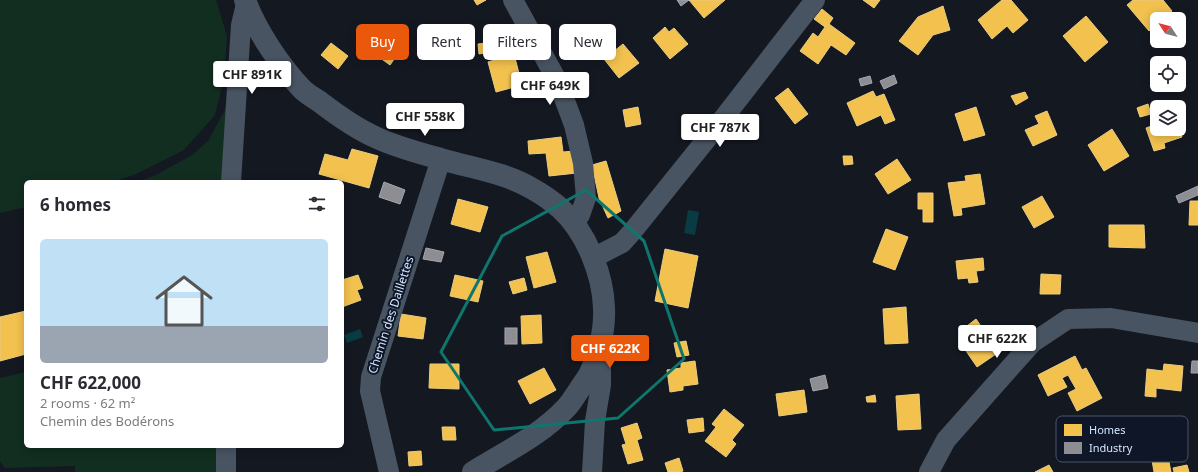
<!DOCTYPE html>
<meta charset="utf-8">
<style>
:root{--surface:#fff;--page:#f2f2f3;--text:#2b2b33;--muted:#7c7c81;--line:#e1e1e2;--accent:#ea580c}
body{margin:0;font-family:"Noto Sans",sans-serif;background:var(--page);color:var(--text);height:100vh;display:flex;flex-direction:column;font-size:15px;white-space:nowrap}
*{box-sizing:border-box;margin:0}
p{font-size:13px;color:var(--muted)}
.icon{flex:none;width:22px;height:22px;fill:none;stroke:currentColor;stroke-width:2;stroke-linecap:round;stroke-linejoin:round}
.map{position:relative;flex:1;overflow:hidden}
.details{position:absolute;left:24px;top:180px;width:320px;height:268px;display:flex;flex-direction:column;background:var(--surface);border-radius:6px;box-shadow:0 2px 10px #0003}
.details>*{flex:none}
.hud{position:absolute;left:356px;top:24px;width:380px;height:36px;display:flex;gap:8px}
.needle{width:26px;rotate:306deg}
.controls{position:absolute;left:1150px;top:12px;display:grid;gap:8px}
.controls a{display:grid;place-items:center;width:36px;height:36px;border-radius:6px;background:var(--surface);box-shadow:0 2px 10px #0003;font-size:20px}
.price{position:absolute;translate:-50% -34px;padding:0 9px;border-radius:4px;background:#fff;color:#222;font-size:13px;line-height:26px;filter:drop-shadow(0 1px 2px #0008)}
.price::after{content:'';position:absolute;left:50%;top:24px;width:12px;height:9px;margin-left:-6px;background:inherit;clip-path:polygon(0 0,100% 0,50% 100%)}
.price.on{background:var(--accent);color:#fff}
ul{padding:0;list-style:none}
li{display:grid;align-content:center;gap:8px;height:212px;padding:0 16px}
li+li{border-top:1px solid var(--line)}
li span{display:grid;place-items:center;height:124px;border-radius:6px;color:#555}
li>.icon{margin-inline-start:auto}
span .icon{width:72px;height:72px;fill:#fffc;stroke-width:1}
li b{font-size:17px}
h2{display:flex;justify-content:space-between;align-items:center;height:48px;padding:0 16px;font-size:17px}
.tag{padding:0 14px;border-radius:6px;background:var(--surface);box-shadow:0 2px 10px #0003;font-size:14px;line-height:36px}
.tag.on{background:var(--accent);color:#fff}
.map>svg:first-child{display:block}
</style>
<div class="map">
<svg width="1198" height="472" viewBox="0 0 1198 472">
<rect width="100%" height="100%" fill="#141821"/>
<!-- green -->
<g fill="#112e20">
<polygon points="0,0 216,0 227,36 224,78 215,115 184,150 134,175 111,182 26,182 26,207 0,213"/>
<polygon points="230,83 229,182 137,182 156,175 192,155 208,141 225,110"/>
<polygon points="26,372 26,446 221,446 220,472 75,472 75,466 5,468 0,461 0,378"/>
</g>
<!-- water -->
<g fill="#093b43">
<polygon points="688,210 699,212 695,235 684,233"/>
<polygon points="360,329 363,337 347,343 344,335"/>
</g>
<!-- homes -->
<g fill="#f2c14e" stroke="#e9cc83">
<polygon points="474,0 486,0 477,5"/>
<polygon points="689,0 725,0 704,18"/>
<polygon points="863,0 880,0 874,8"/>
<polygon points="1002,0 1011,0 1028,20 1013,33 1007,26 992,39 978,20"/>
<polygon points="1133,0 1163,0 1172,11 1163,19 1157,19 1157,24 1149,31 1127,5"/>
<polygon points="943,6 950,30 933,35 918,55 899,41 918,17"/>
<polygon points="822,9 833,18 829,24 855,43 846,55 831,45 818,64 800,51 813,33 818,37 825,27 814,19"/>
<polygon points="1086,16 1108,42 1085,62 1063,36"/>
<polygon points="391,25 409,38 390,65 372,52"/>
<polygon points="665,27 669,32 674,28 688,44 670,59 653,38"/>
<polygon points="494,42 496,51 479,54 478,44"/>
<polygon points="331,43 348,56 338,69 321,55"/>
<polygon points="623,44 639,63 619,78 604,59"/>
<polygon points="514,54 522,85 496,92 488,62"/>
<polygon points="788,88 808,114 795,124 775,98"/>
<polygon points="873,91 876,97 884,94 895,120 885,124 881,115 857,126 847,103"/>
<polygon points="1025,92 1028,98 1016,105 1011,96"/>
<polygon points="1148,104 1151,114 1140,117 1137,108"/>
<polygon points="638,107 641,124 626,127 623,110"/>
<polygon points="976,107 985,135 964,141 955,114"/>
<polygon points="1047,111 1057,135 1033,146 1025,130 1039,124 1035,116"/>
<polygon points="1157,124 1157,129 1179,129 1179,128 1182,137 1164,143 1165,148 1154,151 1146,128"/>
<polygon points="1112,129 1129,156 1104,171 1088,145"/>
<polygon points="561,137 563,152 574,151 577,173 549,176 546,153 529,154 528,141"/>
<polygon points="352,149 378,156 369,188 319,174 325,154 348,160"/>
<polygon points="843,156 852,156 853,164 844,165"/>
<polygon points="897,159 911,180 888,194 875,174"/>
<polygon points="606,161 621,211 608,218 599,198 592,165"/>
<polygon points="980,174 985,204 961,208 962,215 954,216 948,183 966,181 965,176"/>
<polygon points="918,193 933,193 933,222 923,222 923,209 918,209"/>
<polygon points="1042,196 1054,217 1034,228 1022,207"/>
<polygon points="458,199 488,207 480,232 451,224"/>
<polygon points="1190,201 1198,201 1198,225 1189,225"/>
<polygon points="1109,225 1144,225 1145,248 1109,247"/>
<polygon points="886,229 908,237 895,270 873,262"/>
<polygon points="665,249 698,256 688,308 655,301"/>
<polygon points="547,252 556,282 534,288 526,257"/>
<polygon points="983,258 984,270 976,271 978,282 969,283 968,278 958,279 956,261"/>
<polygon points="1041,274 1061,275 1060,294 1040,294"/>
<polygon points="358,275 363,288 357,290 361,300 342,307 342,280"/>
<polygon points="455,275 483,281 478,302 450,296"/>
<polygon points="524,278 527,290 513,294 509,282"/>
<polygon points="906,307 908,343 885,344 883,309"/>
<polygon points="26,311 26,354 0,361 0,317"/>
<polygon points="401,314 426,318 423,339 398,336"/>
<polygon points="541,315 542,343 522,344 521,316"/>
<polygon points="976,319 999,352 977,367 964,348 972,342 963,329"/>
<polygon points="686,341 689,355 677,357 674,343"/>
<polygon points="1075,356 1082,370 1086,368 1102,398 1077,411 1068,393 1076,389 1068,375 1062,378 1067,387 1048,396 1038,375"/>
<polygon points="695,361 698,384 683,386 683,390 670,392 667,370 681,368 681,363"/>
<polygon points="430,364 459,364 459,389 429,388"/>
<polygon points="1164,364 1183,366 1181,391 1156,388 1156,397 1145,396 1147,369 1163,371"/>
<polygon points="544,368 556,390 530,404 518,381"/>
<polygon points="804,390 807,412 779,416 776,394"/>
<polygon points="919,394 921,429 898,430 896,396"/>
<polygon points="875,395 876,402 867,402 866,397"/>
<polygon points="724,409 744,425 732,440 736,444 726,457 705,441 716,427 712,424"/>
<polygon points="703,418 704,431 689,433 687,420"/>
<polygon points="637,423 642,438 637,440 643,460 628,464 622,445 626,444 621,428"/>
<polygon points="442,427 455,427 456,440 443,440"/>
<polygon points="421,451 422,465 409,466 408,452"/>
<polygon points="1168,457 1171,472 1154,472 1152,460"/>
<polygon points="679,458 683,471 680,472 668,472 665,463"/>
<polygon points="1049,465 1053,472 1035,472"/>
<polygon points="1187,465 1189,472 1174,472 1173,468"/>
</g>
<!-- industry -->
<g fill="#8d8d92" stroke="#a2a7b3">
<polygon points="677,0 689,0 681,6"/>
<polygon points="894,75 897,83 884,89 880,81"/>
<polygon points="870,76 872,83 861,86 859,79"/>
<polygon points="384,182 405,190 400,204 379,197"/>
<polygon points="1198,186 1198,195 1179,203 1176,196"/>
<polygon points="426,248 444,252 441,262 423,259"/>
<rect x="505" y="328" width="12" height="16"/>
<polygon points="1192,361 1198,361 1198,373 1191,373"/>
<polygon points="825,375 828,388 813,391 810,379"/>
</g>
<g fill="none" stroke-linecap="round" stroke-linejoin="round">
<!-- minor -->
<g stroke="#485462" stroke-width="20">
<polyline points="513,0 558,82 574,125 583,163 586,198 580,215 573,222"/>
<polyline points="231,182 241,25 246,4"/>
<polyline points="593,258 622,243 632,232 722,120 815,0"/>
<polyline points="226,446 226,472"/>
<polyline points="389,472 370,391 371,377 441,159"/>
<polyline points="592,472 595,421 601,385 601,347"/>
<polyline points="929,472 946,440 1032,343 1068,319 1111,318 1198,333"/>
</g>
<!-- tertiary -->
<path stroke="#485462" stroke-width="22" d="M245,0C256,30 280,66 302,89C307,94 314,98 320,102C337,115 355,128 375,137C396,147 419,153 441,159C471,168 503,172 531,188C542,194 552,201 561,209C586,232 603,274 604,308C605,330 599,355 589,375C586,380 582,385 579,390C575,396 571,403 566,408C540,436 505,452 473,472"/>
</g>
<!-- marked area -->
<path fill="none" stroke="#0f766e" stroke-width="3" stroke-linejoin="round" d="M586,190L644,241L684,359L618,418L494,430L441,352L502,236Z"/>
<g text-anchor="middle" stroke-width="4" stroke-linejoin="round" paint-order="stroke">
<!-- street labels -->
<g font-size="12" fill="#d4e5ff" stroke="#0e1627">
<text transform="translate(391 315) rotate(-72)" y="4">Chemin des Daillettes</text>
</g>
</g>
<!-- legend -->
<rect x="1056" y="416" width="132" height="46" rx="6" fill="#0e1627" stroke="#495468" stroke-width="1"/>
<rect x="1064" y="424" width="18" height="12" fill="#f2c14e"/>
<rect x="1064" y="442" width="18" height="12" fill="#8d8d92"/>
<g font-size="11" fill="#d4e5ff">
<text x="1089" y="434">Homes</text>
<text x="1089" y="452">Industry</text>
</g>
</svg>
<div class="controls">
<a><svg class="needle" viewBox="-14 -14 28 28"><path d="M0-13l5 13h-10z" fill="#e53935"/><path d="M0 13l5-13h-10z" fill="#7c7c81"/></svg></a>
<a><svg class="icon" aria-label="locate" viewBox="0 0 24 24"><circle cx="12" cy="12" r="6"/><path d="M12 2v4M12 18v4M2 12h4M18 12h4"/></svg></a>
<a><svg class="icon" aria-label="layers" viewBox="0 0 24 24"><path d="M12 4l9 5-9 5-9-5zM3 14l9 5 9-5"/></svg></a>
</div>
<b class="price" style="left:252px;top:95px">CHF 891K</b>
<b class="price" style="left:550px;top:106px">CHF 649K</b>
<b class="price" style="left:425px;top:137px">CHF 558K</b>
<b class="price" style="left:720px;top:148px">CHF 787K</b>
<b class="price" style="left:997px;top:359px">CHF 622K</b>
<b class="price on" style="left:610px;top:369px">CHF 622K</b>
<div class="hud">
<a class="tag on">Buy</a>
<a class="tag">Rent</a>
<a class="tag">Filters</a>
<a class="tag">New</a>
</div>
<section class="details">
<h2>6 homes<svg class="icon" aria-label="filters" viewBox="0 0 24 24"><path d="M4 7h16M4 17h16"/><circle cx="9" cy="7" r="2"/><circle cx="15" cy="17" r="2"/></svg></h2>
<ul>
<li><span style="background:linear-gradient(#bfe0f5 70%,#9aa5b1 0)"><svg class="icon" aria-label="home" viewBox="0 0 24 24"><path d="M3 11l9-7 9 7M6 9v11h12V9"/></svg></span><div><b>CHF 622,000</b><p>2 rooms · 62 m²</p><p>Chemin des Bodérons</p></div></li>
</ul>
</section>
</div>
